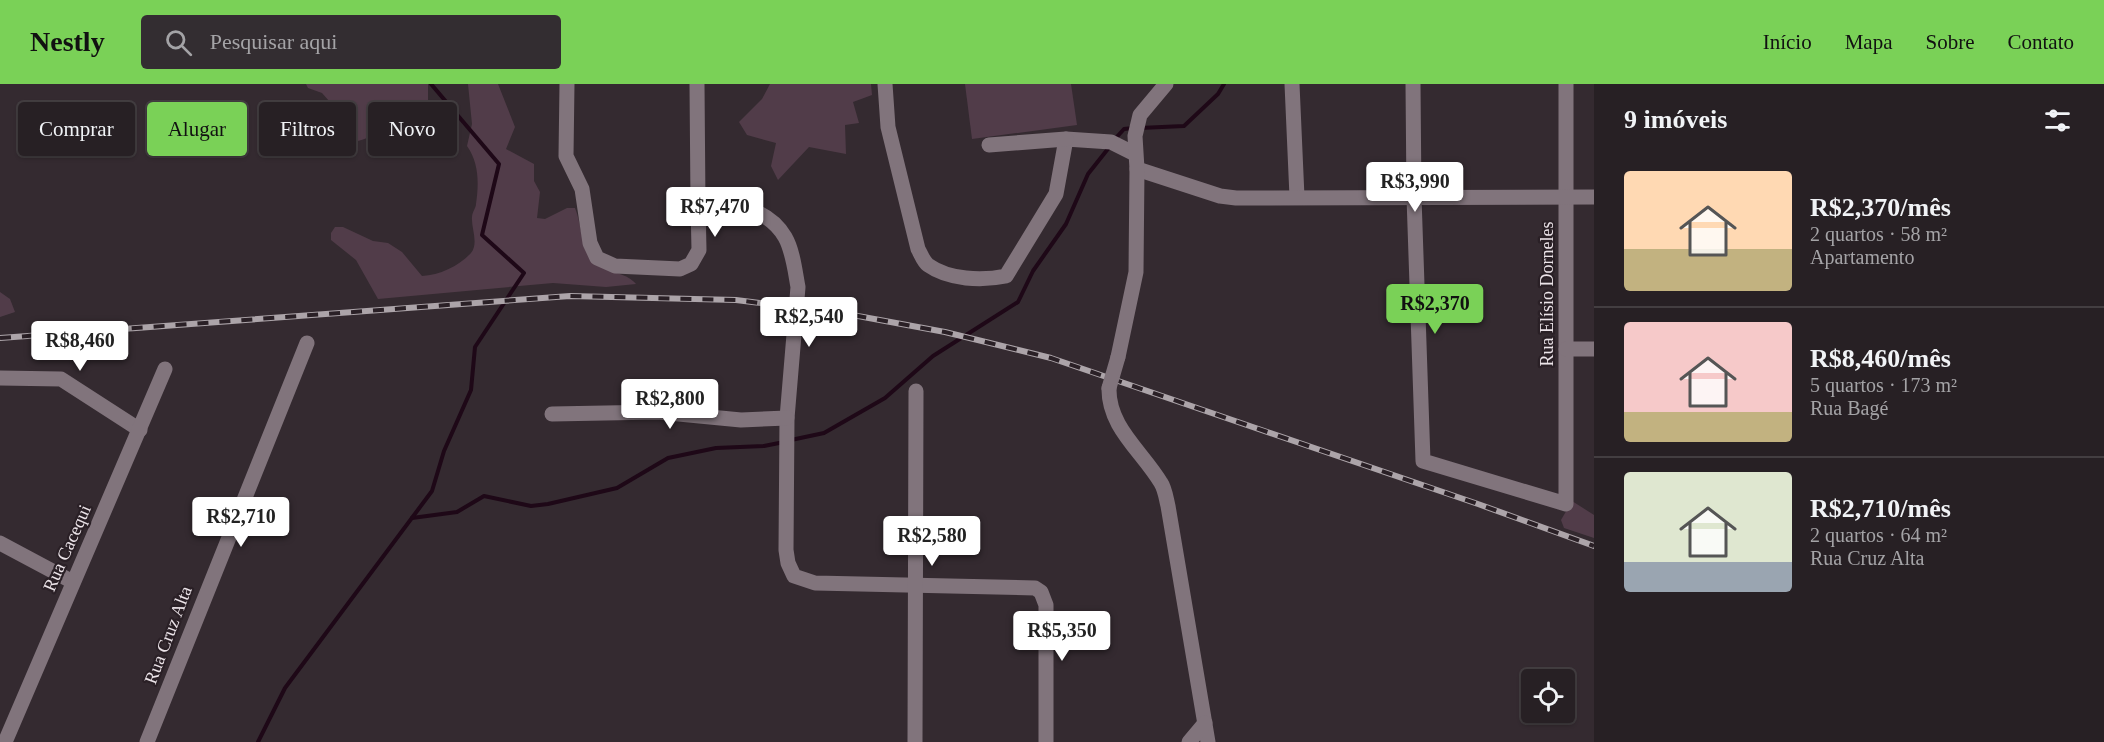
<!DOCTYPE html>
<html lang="pt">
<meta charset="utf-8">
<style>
:root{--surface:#272024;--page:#332d31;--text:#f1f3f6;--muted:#a4a3a6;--line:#433e41;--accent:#7ad157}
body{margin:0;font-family:Georgia,serif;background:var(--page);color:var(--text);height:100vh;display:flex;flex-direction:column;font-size:22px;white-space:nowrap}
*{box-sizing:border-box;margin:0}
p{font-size:20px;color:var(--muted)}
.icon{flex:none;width:33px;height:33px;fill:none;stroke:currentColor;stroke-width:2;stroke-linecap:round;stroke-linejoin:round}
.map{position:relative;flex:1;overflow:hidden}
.side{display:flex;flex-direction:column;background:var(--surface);width:510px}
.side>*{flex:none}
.banner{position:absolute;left:18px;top:18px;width:570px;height:54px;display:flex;gap:12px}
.controls{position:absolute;left:1521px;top:585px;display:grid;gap:12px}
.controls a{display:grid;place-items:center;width:54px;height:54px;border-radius:6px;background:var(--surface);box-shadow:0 2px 4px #0004,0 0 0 2px var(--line);font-size:30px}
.price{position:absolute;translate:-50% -51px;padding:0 14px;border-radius:6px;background:#fff;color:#222;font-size:20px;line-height:39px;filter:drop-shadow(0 2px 3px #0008)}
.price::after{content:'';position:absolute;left:50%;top:36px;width:18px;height:14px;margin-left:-9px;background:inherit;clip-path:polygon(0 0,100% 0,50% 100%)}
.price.active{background:var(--accent);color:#111}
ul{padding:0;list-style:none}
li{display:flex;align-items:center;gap:18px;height:150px;padding:0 30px}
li+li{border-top:2px solid var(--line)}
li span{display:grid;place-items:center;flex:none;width:168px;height:120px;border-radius:6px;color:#555}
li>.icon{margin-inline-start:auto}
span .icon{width:72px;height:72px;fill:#fffc;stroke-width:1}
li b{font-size:26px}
h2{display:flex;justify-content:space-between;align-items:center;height:72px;padding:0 30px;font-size:26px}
.pill{padding:0 21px;border-radius:6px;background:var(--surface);box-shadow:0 2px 4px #0004,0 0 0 2px var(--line);font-size:21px;line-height:54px}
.pill.active{background:var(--accent);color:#111}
header{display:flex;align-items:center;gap:36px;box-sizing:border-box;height:84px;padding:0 30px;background:var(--accent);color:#111}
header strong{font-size:28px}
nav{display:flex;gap:33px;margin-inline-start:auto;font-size:21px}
.search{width:420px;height:54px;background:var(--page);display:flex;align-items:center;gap:15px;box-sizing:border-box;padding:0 21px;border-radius:6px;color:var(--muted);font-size:22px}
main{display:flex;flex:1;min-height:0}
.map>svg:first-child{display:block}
</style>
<header>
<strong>Nestly</strong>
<div class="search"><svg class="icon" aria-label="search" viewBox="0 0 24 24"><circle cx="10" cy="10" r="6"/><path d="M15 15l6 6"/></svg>Pesquisar aqui</div>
<nav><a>Início</a><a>Mapa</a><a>Sobre</a><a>Contato</a></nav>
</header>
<main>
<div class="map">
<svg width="1594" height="658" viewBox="0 0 1594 658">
<rect width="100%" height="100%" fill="#342a30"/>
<!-- green -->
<g fill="#513c49">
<path d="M306,0H428V20L424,23L391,27C387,34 384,43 378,48C365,57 343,63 329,54L325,32L330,18L322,9L308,4Z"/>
<path d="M468,0H498L515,43L506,65L534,80V97L540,108L537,134L545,135L567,124H575C583,143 580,172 602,183C613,190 627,189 636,200L606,203L553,199L378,215L356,176L331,156V149L335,143H343L373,157L388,159L402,168L422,192C440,191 459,182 471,169C479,159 471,144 472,133C472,128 476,124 476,120C479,99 479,79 467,62L472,40Z"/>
<polygon points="770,0 871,0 872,11 853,18 859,39 845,41 846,70 809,63 778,96 771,82 776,59 747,51 739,38 762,15"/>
<polygon points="965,0 1071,0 1077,41 972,55"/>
<polygon points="0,208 10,215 15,228 0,233"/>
<polygon points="1572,417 1594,431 1594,454 1564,444 1561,436"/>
</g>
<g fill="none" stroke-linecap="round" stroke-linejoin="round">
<!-- stream -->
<g stroke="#1e0817" stroke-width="4">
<polyline points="1140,44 1184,42 1218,10 1224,0"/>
<polyline points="1115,55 1124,45 1133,44"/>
<polyline points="791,356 824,349 885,314 933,272 1018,218 1033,187 1066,140 1088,90 1111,61"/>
<polyline points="412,434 457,428 484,412 531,422 548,420 617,404 668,374 716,364 764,362 784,358"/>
<polyline points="258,658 285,604 432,407 444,367 471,306 475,263 524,189 482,151 499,80 431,0"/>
</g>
<!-- minor -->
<g stroke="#81747c" stroke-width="15">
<polyline points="567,0 566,72 582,105 590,159 597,174 615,182 680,185 691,180 699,166 698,119"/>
<path d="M697,0L698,119C729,118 768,123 785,153C793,167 795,187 798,203L787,334L786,466L788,479L794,492L815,499L1035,504L1041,508L1046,521V658"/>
<path d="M885,0L888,43L918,165C921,170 923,177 928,181C949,196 982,197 1006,192L1056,110L1066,55L1111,58L1135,70"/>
<polyline points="1292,0 1297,113"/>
<polyline points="1413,0 1414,113 1423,377 1566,420 1566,0"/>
<polyline points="989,61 1066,55"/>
<polyline points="1137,85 1220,112 1236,114 1594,113"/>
<polyline points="1566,265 1594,265"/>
<polyline points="1118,273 1136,188 1137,85 1135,52 1140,31 1166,0"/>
<polyline points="0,294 61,295 140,346"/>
<path d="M1109,304C1108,343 1142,367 1161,399C1165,405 1166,414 1168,422L1208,658"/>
<polyline points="552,330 658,328 741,336 787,334"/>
<polyline points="0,459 73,498"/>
<polyline points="5,658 165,285"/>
<polyline points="147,658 307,259"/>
<polyline points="915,658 916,307"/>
<polyline points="1189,658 1205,639"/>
</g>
<!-- rail casing -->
<g stroke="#aca4a9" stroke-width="6">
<polyline id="rail" points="0,254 570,212 736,216 847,230 945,248 1051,274 1478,420 1594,462"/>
</g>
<!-- rail -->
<use href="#rail" stroke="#2a2026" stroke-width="4" stroke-dasharray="11" stroke-linecap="butt"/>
<!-- minor-bridge -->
<polyline stroke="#81747c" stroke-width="15" points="1109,304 1118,273"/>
</g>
<g text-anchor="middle" stroke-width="4.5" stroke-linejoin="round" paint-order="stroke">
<!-- street labels -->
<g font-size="18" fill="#ece4e9" stroke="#2a2026">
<text transform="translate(1547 210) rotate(-90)" y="6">Rua Elísio Dorneles</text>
<text transform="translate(67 464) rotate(-66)" y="6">Rua Cacequi</text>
<text transform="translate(168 551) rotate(-69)" y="6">Rua Cruz Alta</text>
</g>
</g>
</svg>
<div class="controls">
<a><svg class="icon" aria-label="locate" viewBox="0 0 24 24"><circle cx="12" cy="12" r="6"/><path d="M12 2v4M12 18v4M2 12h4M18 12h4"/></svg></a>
</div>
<b class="price" style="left:1415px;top:129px">R$3,990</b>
<b class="price" style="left:715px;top:154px">R$7,470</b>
<b class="price active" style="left:1435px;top:251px">R$2,370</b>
<b class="price" style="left:809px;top:264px">R$2,540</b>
<b class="price" style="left:80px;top:288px">R$8,460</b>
<b class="price" style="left:670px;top:346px">R$2,800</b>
<b class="price" style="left:241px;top:464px">R$2,710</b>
<b class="price" style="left:932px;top:483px">R$2,580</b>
<b class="price" style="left:1062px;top:578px">R$5,350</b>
<div class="banner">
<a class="pill">Comprar</a>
<a class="pill active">Alugar</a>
<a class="pill">Filtros</a>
<a class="pill">Novo</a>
</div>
</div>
<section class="side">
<h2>9 imóveis<svg class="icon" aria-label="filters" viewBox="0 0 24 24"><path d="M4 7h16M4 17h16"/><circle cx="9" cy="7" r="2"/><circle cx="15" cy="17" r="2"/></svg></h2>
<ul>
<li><span style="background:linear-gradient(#ffd9b3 65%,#c2b280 0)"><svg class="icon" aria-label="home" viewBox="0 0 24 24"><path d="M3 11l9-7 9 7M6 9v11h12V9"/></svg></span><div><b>R$2,370/mês</b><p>2 quartos · 58 m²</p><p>Apartamento</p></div></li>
<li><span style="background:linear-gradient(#f6c9c9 75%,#c2b280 0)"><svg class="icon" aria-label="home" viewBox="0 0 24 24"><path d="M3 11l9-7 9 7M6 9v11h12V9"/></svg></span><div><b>R$8,460/mês</b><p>5 quartos · 173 m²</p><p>Rua Bagé</p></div></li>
<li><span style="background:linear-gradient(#dfe7d0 75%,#9aa5b1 0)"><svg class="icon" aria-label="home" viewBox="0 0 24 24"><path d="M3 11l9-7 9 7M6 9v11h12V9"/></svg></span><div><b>R$2,710/mês</b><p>2 quartos · 64 m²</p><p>Rua Cruz Alta</p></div></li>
</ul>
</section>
</main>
